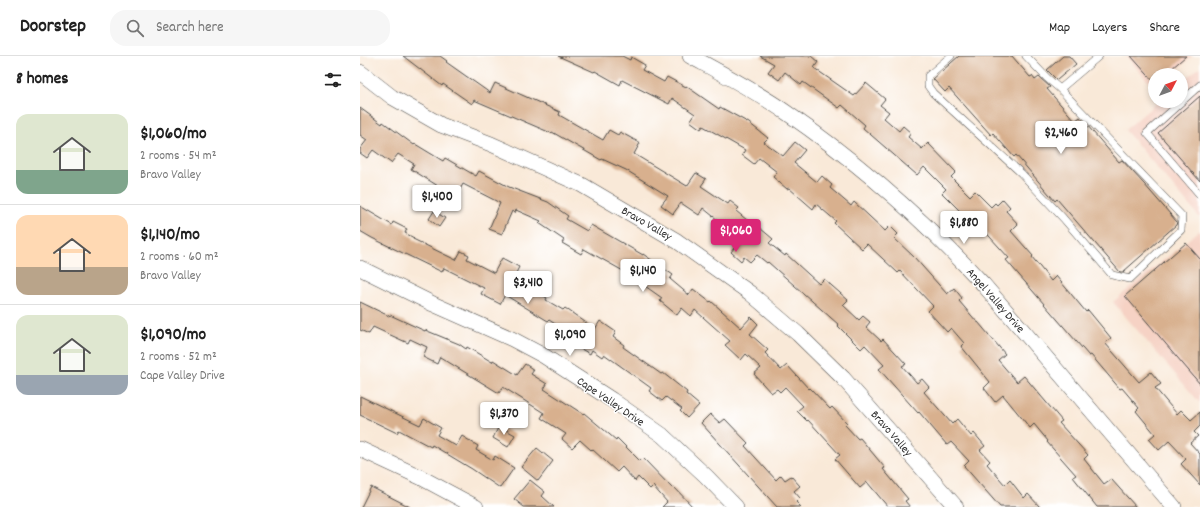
<!DOCTYPE html>
<meta charset="utf-8">
<style>
:root{--surface:#fff;--page:#f6f6f6;--text:#222;--muted:#767676;--line:#e0e0e0;--accent:#db2777}
body{margin:0;font-family:Dekko,sans-serif;background:var(--page);color:var(--text);height:100vh;display:flex;flex-direction:column;font-size:15px;white-space:nowrap}
*{box-sizing:border-box;margin:0}
p{font-size:13px;color:var(--muted)}
.icon{flex:none;width:22px;height:22px;fill:none;stroke:currentColor;stroke-width:2;stroke-linecap:round;stroke-linejoin:round}
.map{position:relative;flex:1;overflow:hidden}
.details{display:flex;flex-direction:column;background:var(--surface);width:360px}
.details>*{flex:none}
.needle{width:26px;rotate:49deg}
.tools{position:absolute;left:788px;top:12px;display:grid;gap:8px}
.tools a{display:grid;place-items:center;width:40px;height:40px;border-radius:50%;background:var(--surface);box-shadow:0 2px 6px #0003;font-size:20px}
.price{position:absolute;translate:-50% -34px;padding:0 9px;border-radius:4px;background:#fff;color:#222;font-size:13px;line-height:26px;filter:drop-shadow(0 1px 2px #0008)}
.price::after{content:'';position:absolute;left:50%;top:24px;width:12px;height:9px;margin-left:-6px;background:inherit;clip-path:polygon(0 0,100% 0,50% 100%)}
.price.current{background:var(--accent);color:#fff}
ul{padding:0;list-style:none}
li{display:flex;align-items:center;gap:12px;height:100px;padding:0 16px}
li+li{border-top:1px solid var(--line)}
li span{display:grid;place-items:center;flex:none;width:112px;height:80px;border-radius:12px;color:#555}
li>.icon{margin-inline-start:auto}
span .icon{width:48px;height:48px;fill:#fffc;stroke-width:1}
li b{font-size:17px}
h2{display:flex;justify-content:space-between;align-items:center;height:48px;padding:0 16px;font-size:17px}
header{display:flex;align-items:center;gap:24px;box-sizing:border-box;height:56px;padding:0 20px;background:var(--surface);border-bottom:1px solid var(--line)}
header strong{font-size:19px}
nav{display:flex;gap:22px;margin-inline-start:auto;font-size:14px}
.search{width:280px;height:36px;background:var(--page);display:flex;align-items:center;gap:10px;box-sizing:border-box;padding:0 14px;border-radius:16px;color:var(--muted);font-size:15px}
main{display:flex;flex:1;min-height:0}
.map>svg:first-child{display:block}
</style>
<header>
<strong>Doorstep</strong>
<div class="search"><svg class="icon" aria-label="search" viewBox="0 0 24 24"><circle cx="10" cy="10" r="6"/><path d="M15 15l6 6"/></svg>Search here</div>
<nav><a>Map</a><a>Layers</a><a>Share</a></nav>
</header>
<main>
<section class="details">
<h2>8 homes<svg class="icon" aria-label="filters" viewBox="0 0 24 24"><path d="M4 7h16M4 17h16"/><circle cx="9" cy="7" r="2"/><circle cx="15" cy="17" r="2"/></svg></h2>
<ul>
<li><span style="background:linear-gradient(#dfe7d0 70%,#7fa58c 0)"><svg class="icon" aria-label="home" viewBox="0 0 24 24"><path d="M3 11l9-7 9 7M6 9v11h12V9"/></svg></span><div><b>$1,060/mo</b><p>2 rooms · 54 m²</p><p>Bravo Valley</p></div></li>
<li><span style="background:linear-gradient(#ffd9b3 65%,#b9a48a 0)"><svg class="icon" aria-label="home" viewBox="0 0 24 24"><path d="M3 11l9-7 9 7M6 9v11h12V9"/></svg></span><div><b>$1,140/mo</b><p>2 rooms · 60 m²</p><p>Bravo Valley</p></div></li>
<li><span style="background:linear-gradient(#dfe7d0 75%,#9aa5b1 0)"><svg class="icon" aria-label="home" viewBox="0 0 24 24"><path d="M3 11l9-7 9 7M6 9v11h12V9"/></svg></span><div><b>$1,090/mo</b><p>2 rooms · 52 m²</p><p>Cape Valley Drive</p></div></li>
</ul>
</section>
<div class="map">
<svg width="840" height="451" viewBox="0 0 840 451">
<rect width="100%" height="100%" fill="#fff"/>
<filter id="ink" filterUnits="userSpaceOnUse"><feTurbulence type="fractalNoise" baseFrequency=".025" numOctaves="2"/><feDisplacementMap in="SourceGraphic" scale="8" xChannelSelector="R" yChannelSelector="G"/><feConvolveMatrix kernelMatrix="1 2 1 2 8 2 1 2 1" color-interpolation-filters="sRGB"/></filter>
<filter id="wash" filterUnits="userSpaceOnUse"><feTurbulence type="fractalNoise" baseFrequency=".012" numOctaves="4" result="noise"/><feDisplacementMap in="SourceGraphic" scale="16" xChannelSelector="R" yChannelSelector="G"/><feGaussianBlur stdDeviation="0.9" result="paint"/><feColorMatrix in="noise" values="0 0 0 0 0 0 0 0 0 0 0 0 0 0 0 0 0 1.4 0 .05"/><feComposite in="paint" operator="in"/></filter>
<g filter="url(#wash)">
<rect width="100%" height="100%" fill="#f9e9d8"/>
<!-- built -->
<g fill="#f6d2c4">
<polygon points="766,0 832,0 811,19 795,19 795,33"/>
<polygon points="840,11 840,162 765,74 799,45 821,45 821,27"/>
<polygon points="840,174 840,347 753,246"/>
</g>
<g id="blocks">
<!-- building -->
<g fill="#d8b08e">
<polygon points="43,0 80,0 87,5 86,6 130,37 135,27 200,56 199,59 243,84 249,74 258,79 260,76 280,87 274,98 327,130 336,117 346,123 341,130 368,148 370,145 379,152 376,155 393,169 394,167 413,183 409,187 425,200 426,198 459,228 464,223 488,244 483,249 499,264 503,260 510,266 506,271 521,285 523,283 546,308 542,310 557,327 562,323 569,331 564,336 592,368 597,363 611,380 614,377 625,390 620,394 630,405 627,408 645,429 650,424 664,442 668,438 680,451 640,451 604,410 609,405 591,386 587,389 559,356 558,357 519,313 524,309 505,289 501,293 478,270 479,269 408,206 407,207 397,199 390,206 384,201 381,205 371,196 378,187 361,173 364,169 343,152 339,159 321,147 313,158 301,149 308,140 266,114 242,103 241,104 192,76 191,77 114,44 112,48 83,28 82,30"/>
<polygon points="198,0 262,0 270,4 271,1 285,9 282,14 304,26 307,21 326,31 326,30 359,53 360,51 389,67 408,82 404,86 423,100 435,86 445,94 434,107 457,126 462,120 472,129 470,132 491,150 494,146 525,175 530,170 538,178 534,182 554,201 587,238 594,232 602,242 599,245 617,266 618,266 645,298 638,304 657,326 664,320 702,365 699,367 728,399 724,403 744,428 751,423 776,451 737,451 713,421 716,419 687,386 688,385 674,368 670,372 643,339 635,346 624,332 630,326 601,290 604,287 591,272 587,276 568,255 573,250 540,215 538,217 507,188 502,193 474,167 476,165 456,148 453,153 429,132 427,133 413,121 417,116 399,102 394,108 382,99 385,94 343,70 341,73 330,65 335,58 312,42 309,48 262,24 260,29 235,15 234,16"/>
<polygon points="400,0 451,0 458,6 454,12 494,40 506,27 525,43 520,49 529,56 524,62 539,75 543,70 551,77 548,81 562,93 568,87 596,116 591,121 610,140 615,135 631,151 635,147 637,149 643,143 650,151 646,155 658,168 651,175 673,200 672,201 691,225 696,220 726,256 728,254 751,282 745,287 779,326 791,316 801,328 795,332 817,358 821,354 831,364 840,356 840,370 834,376 838,380 830,387 840,398 840,429 821,408 826,403 809,385 799,394 789,383 795,378 776,355 779,352 762,332 760,333 731,299 729,300 646,204 649,202 611,160 608,163 582,137 586,133 564,111 557,119 503,72 505,69 482,49 479,52 443,26 441,29 425,16 419,24 408,16 414,8"/>
<polygon points="599,0 652,0 670,21 672,20 675,24 679,21 690,31 687,33 715,65 720,61 759,106 762,104 784,128 817,166 816,169 763,216 760,216 697,143 695,145 656,99 654,101 633,77 631,79 589,32 585,36 573,23"/>
<polygon points="703,0 709,0 716,8 697,24 687,14"/>
<polygon points="771,0 826,0 804,19 795,19 795,27"/>
<polygon points="840,40 840,125 798,77"/>
<polygon points="0,52 22,68 23,66 54,89 55,88 83,105 85,102 116,120 119,115 149,131 188,146 208,160 206,163 227,175 231,169 283,199 283,198 313,219 310,223 329,239 333,233 350,246 351,245 381,272 391,261 398,268 390,278 408,294 405,297 421,314 427,309 449,333 450,332 470,353 472,351 487,367 485,369 498,383 500,382 525,412 523,413 548,443 545,445 550,451 528,451 507,426 500,432 475,403 480,399 448,364 447,365 437,355 443,350 425,331 420,336 417,333 411,337 394,318 401,312 386,298 381,304 365,289 370,285 335,254 331,260 322,252 317,259 300,245 302,242 265,216 224,193 221,198 202,187 204,184 179,167 181,165 156,154 155,157 152,155 142,178 129,173 140,147 103,128 94,144 76,133 78,130 51,113 54,108 38,98 31,107 13,94 7,102 0,97 0,93 7,84 0,79"/>
<polygon points="0,150 32,169 33,166 47,173 45,177 54,182 53,183 96,204 101,195 109,199 107,203 134,217 142,202 159,211 155,219 165,224 163,227 187,242 186,244 203,254 205,252 235,273 240,265 256,276 253,281 264,289 263,291 301,318 303,317 327,336 326,338 339,349 327,362 320,355 322,353 306,341 302,345 289,335 291,332 244,298 242,301 232,294 230,298 221,293 225,287 189,264 188,265 145,239 140,248 121,238 124,232 84,212 82,216 12,182 0,175"/>
<polygon points="74,155 85,162 79,171 69,163"/>
<polygon points="826,187 840,203 840,328 765,240"/>
<polygon points="0,246 29,260 30,259 65,275 65,274 99,288 106,293 107,291 132,306 133,304 157,319 165,308 174,314 171,318 187,328 184,333 223,358 224,357 256,384 257,382 280,405 283,402 312,432 314,431 333,451 302,451 307,446 293,430 290,433 278,421 275,425 262,411 257,416 232,393 231,394 220,384 212,392 202,383 206,378 181,362 184,357 143,331 139,337 80,301 77,308 63,301 67,291 50,283 48,287 13,271 9,278 0,274"/>
<polygon points="0,340 60,369 64,362 81,372 77,379 96,390 102,380 118,390 116,394 133,404 135,400 154,412 140,432 112,413 72,389 71,391 39,374 37,377 0,359"/>
<polygon points="350,358 360,367 365,363 388,387 385,390 416,424 421,419 425,424 431,420 440,430 434,435 440,442 436,446 441,451 417,451 341,367"/>
<polygon points="139,370 155,379 148,391 133,382"/>
<polygon points="177,392 193,405 178,425 161,411"/>
<polygon points="170,424 185,436 182,440 194,451 164,451 154,443"/>
<polygon points="11,431 50,451 1,451"/>
</g>
</g>
</g>
<g filter="url(#ink)">
<use href="#blocks" fill-opacity="0" stroke="#4a4845" stroke-width="1"/>
<g fill="none" stroke-linecap="round" stroke-linejoin="round">
<!-- lane casing -->
<g stroke="#4a4845" stroke-width="8">
<g id="lane">
<polyline points="591,0 568,20 568,30 573,37 661,117 703,162 752,219 770,223 821,174 822,160 700,33 687,22 666,0"/>
<polyline points="840,29 787,77 840,139"/>
<polyline points="700,33 739,0"/>
</g>
</g>
<!-- street casing -->
<g stroke="#4a4845" stroke-width="16">
<g id="street">
<path d="M330,0C363,18 396,35 427,57C498,106 564,164 623,228L814,451"/>
<polyline points="0,16 32,41 81,69 131,88 222,129 317,185 390,237 438,278 483,322 596,451"/>
<polyline points="0,212 73,248 152,283 184,300 252,344 302,379 346,420 376,451"/>
<polyline points="0,393 60,421 116,451"/>
</g>
</g>
<!-- lane -->
<use href="#lane" stroke="#fff" stroke-width="7"/>
<!-- street -->
<use href="#street" stroke="#fff" stroke-width="15"/>
</g>
</g>
<g text-anchor="middle" stroke-width="3" stroke-linejoin="round" paint-order="stroke">
<!-- street labels -->
<g font-size="12" fill="#2b2b2b" stroke="#fff">
<text transform="translate(287 167) rotate(30)" y="4">Bravo Valley</text>
<text transform="translate(636 244) rotate(49)" y="4">Angel Valley Drive</text>
<text transform="translate(251 345) rotate(34)" y="4">Cape Valley Drive</text>
<text transform="translate(532 377) rotate(49)" y="4">Bravo Valley</text>
</g>
</g>
</svg>
<div class="tools">
<a><svg class="needle" viewBox="-14 -14 28 28"><path d="M0-13l5 13h-10z" fill="#e53935"/><path d="M0 13l5-13h-10z" fill="#767676"/></svg></a>
</div>
<b class="price" style="left:701px;top:99px">$2,460</b>
<b class="price" style="left:77px;top:163px">$1,400</b>
<b class="price" style="left:604px;top:189px">$1,880</b>
<b class="price current" style="left:376px;top:197px">$1,060</b>
<b class="price" style="left:283px;top:237px">$1,140</b>
<b class="price" style="left:168px;top:249px">$3,410</b>
<b class="price" style="left:210px;top:301px">$1,090</b>
<b class="price" style="left:144px;top:380px">$1,370</b>
</div>
</main>
